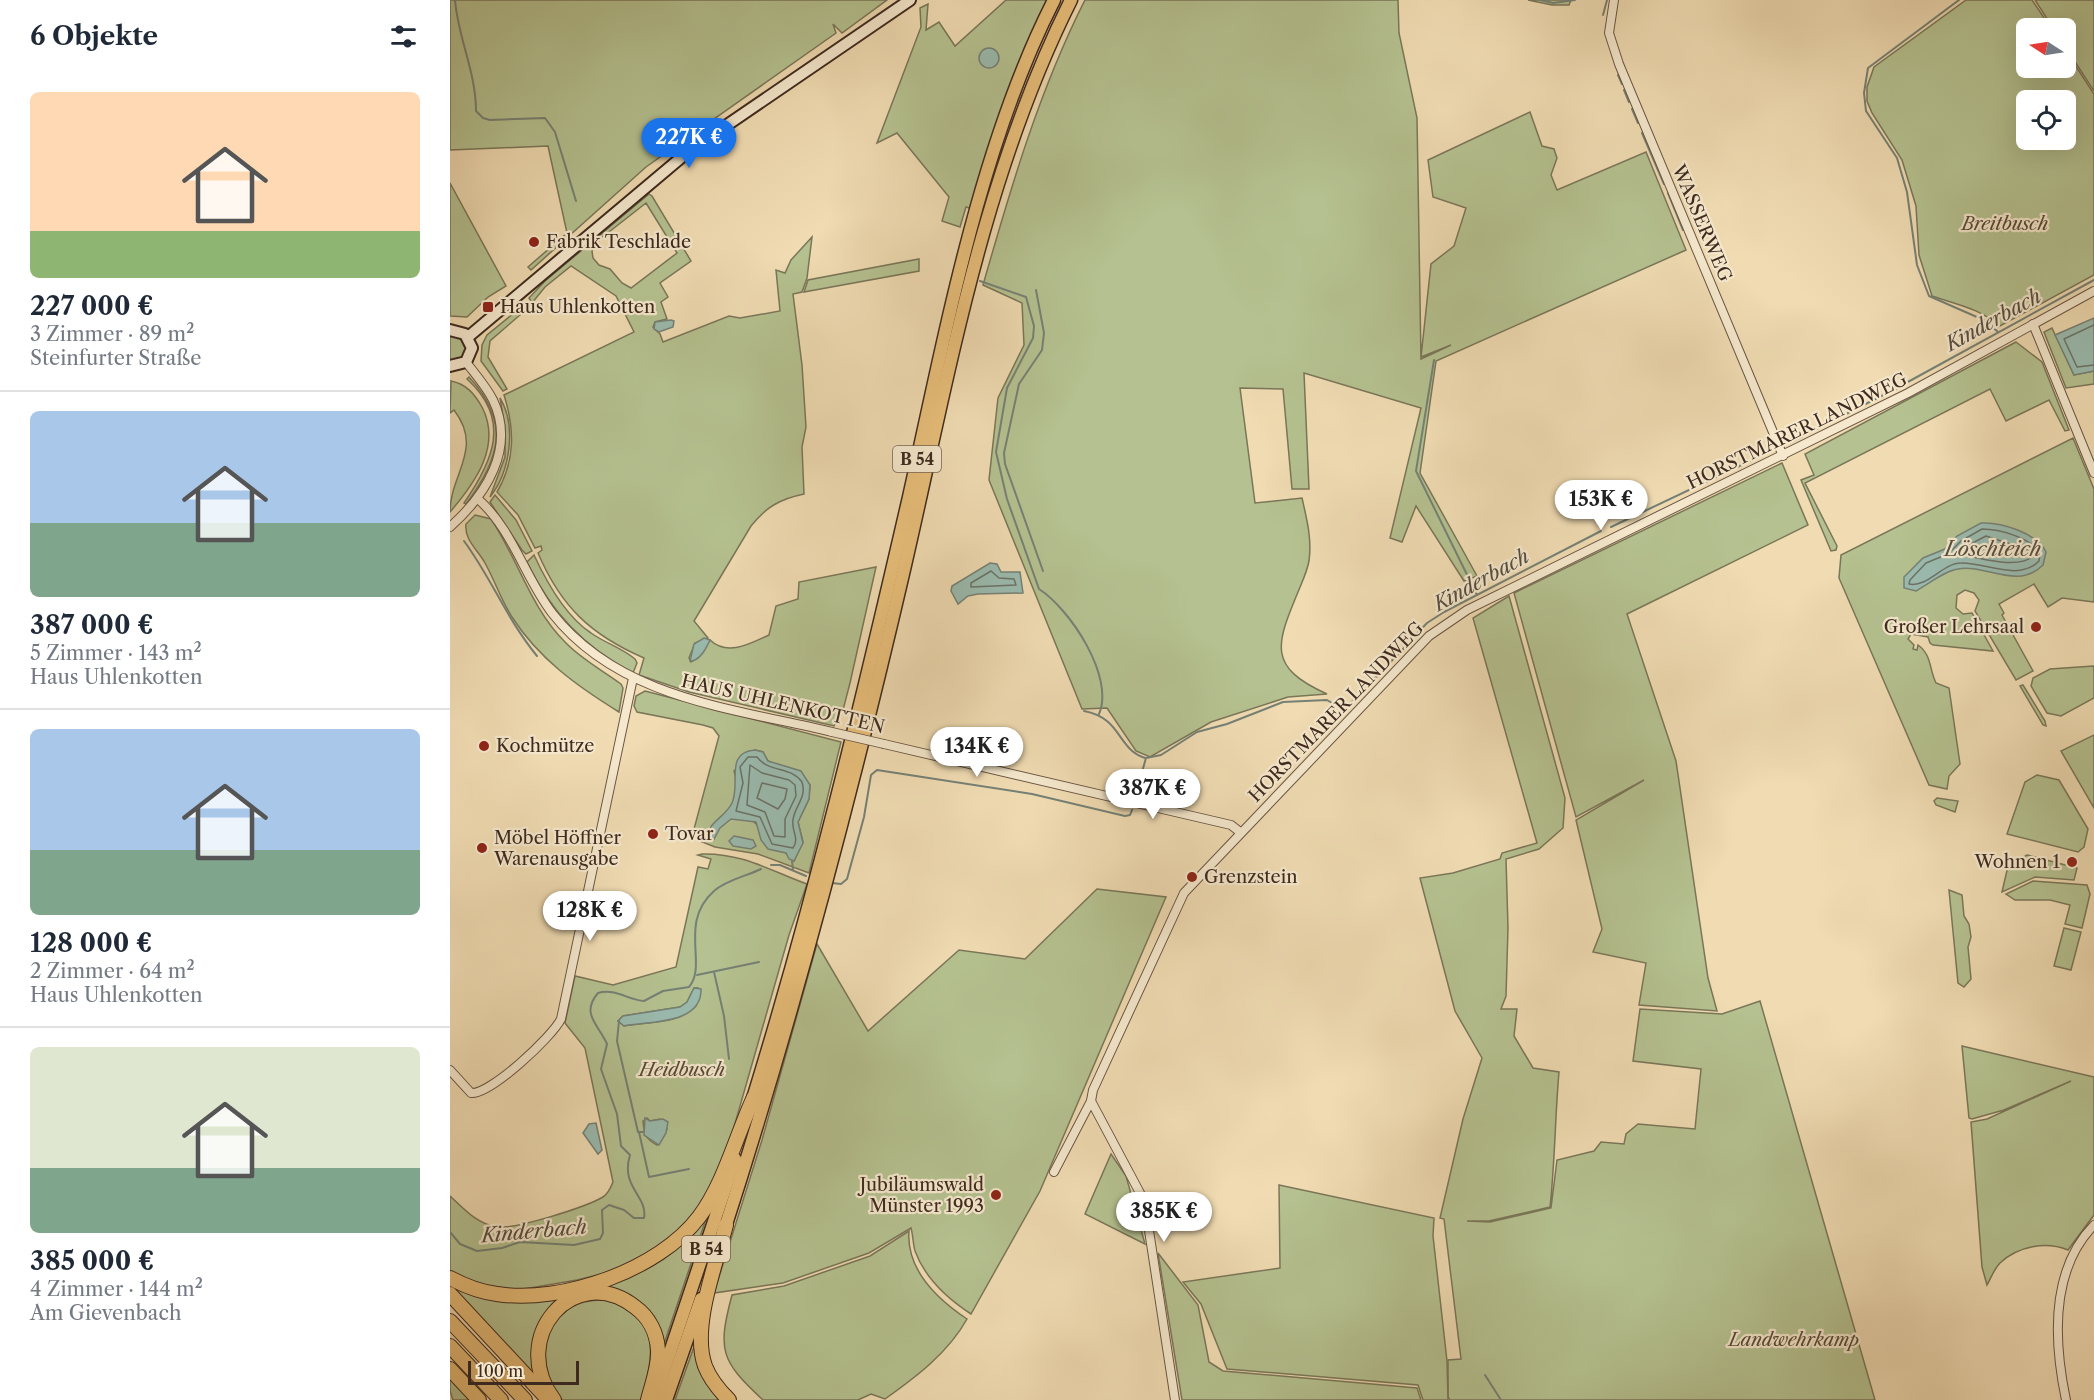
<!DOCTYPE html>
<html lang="de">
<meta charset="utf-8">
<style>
:root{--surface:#fff;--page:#f2f2f3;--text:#1f2937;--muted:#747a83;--line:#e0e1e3;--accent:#1a73e8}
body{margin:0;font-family:"Libre Caslon Text",serif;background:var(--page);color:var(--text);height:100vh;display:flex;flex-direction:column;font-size:22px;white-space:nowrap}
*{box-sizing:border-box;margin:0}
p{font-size:20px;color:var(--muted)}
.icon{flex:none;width:33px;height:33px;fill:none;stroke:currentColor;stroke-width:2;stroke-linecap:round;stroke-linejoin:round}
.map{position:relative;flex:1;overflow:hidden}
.side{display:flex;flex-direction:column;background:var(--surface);width:450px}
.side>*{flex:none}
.needle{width:39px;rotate:282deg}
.fabs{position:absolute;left:1566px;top:18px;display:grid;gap:12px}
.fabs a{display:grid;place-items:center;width:60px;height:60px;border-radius:9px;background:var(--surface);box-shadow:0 6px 24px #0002;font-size:30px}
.scale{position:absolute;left:18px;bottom:15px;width:111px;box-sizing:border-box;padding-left:6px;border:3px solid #3e2a1f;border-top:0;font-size:16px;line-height:21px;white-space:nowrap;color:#3e2a1f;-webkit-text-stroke:4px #f5e8cd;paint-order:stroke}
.price{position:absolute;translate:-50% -51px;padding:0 14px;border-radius:21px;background:#fff;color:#222;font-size:20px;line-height:39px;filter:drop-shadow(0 2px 3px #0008)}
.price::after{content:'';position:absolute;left:50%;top:36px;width:18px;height:14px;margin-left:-9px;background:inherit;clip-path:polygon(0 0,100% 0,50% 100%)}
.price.selected{background:var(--accent);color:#fff}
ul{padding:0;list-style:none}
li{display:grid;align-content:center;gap:12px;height:318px;padding:0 30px}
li+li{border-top:2px solid var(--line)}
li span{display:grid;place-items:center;height:186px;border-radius:9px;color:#555}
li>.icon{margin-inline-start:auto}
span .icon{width:108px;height:108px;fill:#fffc;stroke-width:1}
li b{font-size:26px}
h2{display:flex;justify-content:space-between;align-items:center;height:72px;padding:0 30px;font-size:26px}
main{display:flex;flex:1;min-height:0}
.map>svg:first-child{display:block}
</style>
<main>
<section class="side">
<h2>6 Objekte<svg class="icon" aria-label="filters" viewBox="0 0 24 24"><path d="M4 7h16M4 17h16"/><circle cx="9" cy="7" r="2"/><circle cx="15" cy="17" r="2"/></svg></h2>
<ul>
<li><span style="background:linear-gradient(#ffd9b3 75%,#8fb573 0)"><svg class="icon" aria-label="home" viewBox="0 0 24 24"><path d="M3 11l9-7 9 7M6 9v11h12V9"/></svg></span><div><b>227 000 €</b><p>3 Zimmer · 89 m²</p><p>Steinfurter Straße</p></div></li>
<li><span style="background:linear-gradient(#a9c7e8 60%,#7fa58c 0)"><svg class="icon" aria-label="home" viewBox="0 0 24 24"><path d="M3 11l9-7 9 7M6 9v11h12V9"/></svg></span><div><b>387 000 €</b><p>5 Zimmer · 143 m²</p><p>Haus Uhlenkotten</p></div></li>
<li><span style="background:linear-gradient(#a9c7e8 65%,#7fa58c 0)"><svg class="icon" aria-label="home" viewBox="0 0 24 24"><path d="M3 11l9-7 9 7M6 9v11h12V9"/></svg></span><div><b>128 000 €</b><p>2 Zimmer · 64 m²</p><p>Haus Uhlenkotten</p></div></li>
<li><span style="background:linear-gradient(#dfe7d0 65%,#7fa58c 0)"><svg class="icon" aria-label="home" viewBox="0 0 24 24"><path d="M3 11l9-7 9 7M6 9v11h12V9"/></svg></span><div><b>385 000 €</b><p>4 Zimmer · 144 m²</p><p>Am Gievenbach</p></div></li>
</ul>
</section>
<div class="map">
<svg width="1644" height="1400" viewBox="0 0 1644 1400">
<rect width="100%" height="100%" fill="#f0dbb2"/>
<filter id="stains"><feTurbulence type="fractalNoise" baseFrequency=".00333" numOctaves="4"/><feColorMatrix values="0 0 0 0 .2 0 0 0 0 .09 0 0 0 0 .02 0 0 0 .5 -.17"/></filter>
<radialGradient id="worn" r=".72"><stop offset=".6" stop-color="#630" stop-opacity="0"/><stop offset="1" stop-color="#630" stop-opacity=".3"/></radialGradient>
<!-- green -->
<g fill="#b5c190" stroke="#7a7658" stroke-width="1.5" fill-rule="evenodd">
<polygon points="0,0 437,0 392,33 383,24 386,33 196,167 81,270 78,267 117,233 98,146 0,150"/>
<polygon points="556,0 599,0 523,209 516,207 510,227 492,221 499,197 447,133 427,143 471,27 470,8 478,4 476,30 489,22 505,46"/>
<path d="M635,0H948L949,33L967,118L971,359L1001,345L971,357L981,264L1004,246L1016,208L983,197L978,160L1080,112L1092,146L1104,149L1107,158L1101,175L1107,190L1196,152L1236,250L986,361L970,473L1027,576L1014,581L966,506L952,542L940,538L971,408L854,373L859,489H842L833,389L790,388L805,503L852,498C857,520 862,539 859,561C857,572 852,582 848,592C826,645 817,667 877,694L838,697L761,722L700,757L686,751L657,708L632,709L539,480L548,398L574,345L572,303L533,285C561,187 589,91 635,0Z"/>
<polygon points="1078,0 1121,0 1119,5 1102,5"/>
<path d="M1516,0H1582L1601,28H1576V68H1616V51L1644,94V275L1548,327C1539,311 1499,302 1482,296L1469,255L1466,206L1452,160L1422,113L1417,101V87L1424,67ZM1576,100H1616V140H1576Z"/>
<polygon points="1585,0 1644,0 1644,91 1616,48 1616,28 1603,28"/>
<polygon points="0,183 56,286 38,297 17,317 0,316"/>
<path d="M199,194L202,196L241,261L210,283L218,297L211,302L217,319L205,322L203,327L210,334L213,342L279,316L290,318L330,311L326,270L335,273L341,260L362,237L357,278L352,292L343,294L352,365L356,427L352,447L354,494C330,499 316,507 301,526L244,621L258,638L245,643L239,658L241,662L248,658L260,640C278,657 301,643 319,635L326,606L348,599L349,582L426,567L400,683L393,710L384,726L239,692L189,675L194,658C141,635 111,607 88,553L92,550L91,546L85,548L68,515L47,492C65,461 65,430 54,395L184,332L166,296L121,266L95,287L78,308L40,341L38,357L57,389L53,391L31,361L32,345L37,335L70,308L72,309L81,301L79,298L95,281ZM196,203L227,253L181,288L172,283L160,269L149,265L143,258L142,251L150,239Z"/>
<polygon points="469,259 469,271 354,292 358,280"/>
<polygon points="1602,328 1624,375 1644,371 1644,384 1616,388 1594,332"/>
<polygon points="0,333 6,333 17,341 16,357 0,363"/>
<polygon points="1566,342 1592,362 1619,430 1615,431 1599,400 1556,421 1540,389 1355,483 1387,546 1386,550 1381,551 1351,480 1364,475 1355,454"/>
<path d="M19,377C61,422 50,459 16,504L14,503C43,461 62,420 17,379Z"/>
<path d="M1,381C16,384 24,393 32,407C52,446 25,483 0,512C0,474 34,449 4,410L0,413Z"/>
<path d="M50,398C67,426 60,472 40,497L55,457V428Z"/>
<path d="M1623,438L1644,489V602L1612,598L1598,607L1584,584L1549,604L1554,613L1552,615L1583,671L1566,680L1525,611L1529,600L1524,593L1515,590L1507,595L1506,608L1513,614L1522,613L1543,651L1483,645L1480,643L1478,637L1461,634L1458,639L1464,645L1463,649L1467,650L1468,645C1482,655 1479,669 1486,683L1499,688L1510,764L1499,776L1497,789L1479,785L1389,578L1391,555Z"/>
<polygon points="1332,463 1358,525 1177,614 1226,761 1258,978 1267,1011 1189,1005 1196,963 1143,952 1152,929 1126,820 1194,780 1126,817 1064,593"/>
<polygon points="45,495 66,520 82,551 76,554 72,550 40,502"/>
<path d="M25,515L41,519C68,559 80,607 115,642C131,659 152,670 171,684L173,688L169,712C127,686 89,659 62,617C51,600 45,581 35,563C28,550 14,540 16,524Z"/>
<path d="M84,555C97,583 115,616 141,633C155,643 172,648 185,659L187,663L183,673C134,647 101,612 77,562Z"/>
<path d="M1059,596L1115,798L1113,828L1089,849L1056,859L1058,928L1056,996L1051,1009H1067L1064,1036L1083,1068L1109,1072C1105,1117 1105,1162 1100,1207L1039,1221H1017L1040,1222L1101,1208L1107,1160L1144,1151L1151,1142L1174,1144L1176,1134L1188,1124L1245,1129L1251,1069L1183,1061L1190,1009L1272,1014L1310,1001L1425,1400H1000L998,1397V1360L1011,1359L994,1219L990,1218L1013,1119L1032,1058L1005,1011L970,878L1003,873L1050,859L1052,853L1087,843L1023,618Z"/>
<polygon points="1644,666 1644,698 1611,716 1597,713 1581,686 1583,678 1600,669"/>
<polygon points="1573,685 1595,721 1596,726 1593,725 1570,686"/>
<path d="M195,691L391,742L359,873L308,854L265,847L250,841L252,830L244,829L269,736L263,728L253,725L187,712L184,706L186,696ZM305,750L313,752L318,761L360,785L359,799L348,822L353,842L344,861L304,822L285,794L287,783L284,771Z"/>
<polygon points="1644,735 1644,808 1611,751"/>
<polygon points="1587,775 1609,780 1638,829 1634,847 1628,852 1557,834 1575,782"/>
<polygon points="1487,798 1508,801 1505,812 1486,805 1484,801"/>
<path d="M252,854C293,853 321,871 357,884L339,935L282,1134L259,1193L237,1223L194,1257L159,1272L127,1280L68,1290L42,1288L0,1273V1196C14,1209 26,1223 46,1227C64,1230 136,1207 153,1197C158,1194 161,1187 163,1182L135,1048L115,1023L125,976L163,985L226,967L248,867L258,869L261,859L248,855ZM244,988H248L246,1006C228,1025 198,1021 174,1026L168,1021L173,1016L230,1007L237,1002ZM197,1118L200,1121L210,1119L217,1129L207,1145C195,1139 194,1133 193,1121Z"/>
<polygon points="1577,855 1627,868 1624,880 1585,877 1552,892 1558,866"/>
<polygon points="1583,881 1637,885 1640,894 1632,928 1615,924 1620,905 1600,900 1565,900 1556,894"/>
<path d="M647,889L716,897L590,1191L521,1314C498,1299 475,1278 465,1251C463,1244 463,1235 461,1228L419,1253L333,1283L264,1293L312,1140L367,944L418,1031L509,950L575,959Z"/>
<polygon points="1499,890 1512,895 1514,916 1519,924 1521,937 1518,947 1521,979 1514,987 1508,983"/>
<polygon points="1614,928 1631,932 1621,970 1604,966"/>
<path d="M1512,1046L1644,1077V1215L1618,1250C1596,1241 1568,1246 1550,1263C1544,1269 1541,1278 1537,1285L1532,1267L1521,1122L1537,1119L1621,1081L1554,1110L1522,1119L1519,1118Z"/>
<polygon points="661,1154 676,1176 695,1244 635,1214"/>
<polygon points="829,1185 984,1218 983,1236 997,1361 998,1400 973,1400 968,1385 777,1369 751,1304 733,1282 830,1268"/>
<polygon points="258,1213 213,1347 169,1294 105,1306 89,1380 0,1288 0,1280 36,1294 159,1281"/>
<path d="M459,1231C456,1270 487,1299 517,1319C498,1353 466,1377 435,1399L421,1394L408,1400H313C271,1361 267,1351 282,1295L334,1286L420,1256Z"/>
<polygon points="708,1253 748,1305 759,1362 773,1371 967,1388 971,1400 732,1400"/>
<path d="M156,1300C213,1318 203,1353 192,1400H110C81,1355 94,1298 156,1300Z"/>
<polygon points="245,1344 274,1400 225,1400"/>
<polygon points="0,1375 24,1400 3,1400 0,1391"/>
</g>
<!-- water -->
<g fill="#9abbaf" stroke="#758175" stroke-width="1.5">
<circle cx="539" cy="58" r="10"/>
<polygon points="1644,318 1644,371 1624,375 1605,335"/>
<polygon points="221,320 224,321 223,327 209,332 204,329 205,322"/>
<path d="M1531,523C1551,522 1587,533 1596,552L1593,565C1567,591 1534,563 1508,569C1494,571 1479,584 1466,591L1454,588V577L1473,558L1495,549L1507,536Z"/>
<polygon points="540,563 547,564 551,572 570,572 573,593 528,594 518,596 508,604 501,591 502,586"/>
<path d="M254,638L260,640C256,649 250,661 240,661L244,644Z"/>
<path d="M305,750L313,752L318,761L351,771L360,785L359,799L348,822L353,843L344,861L339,859L336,853L318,849L311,840L306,822L281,819L270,828L263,841L257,836C259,822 276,816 282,803C291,784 274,752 305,750Z"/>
<polygon points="284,836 303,840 306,846 301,849 283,846 279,841"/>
<path d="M244,988L251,989C252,1025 198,1021 174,1026L168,1021L173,1016L230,1007L237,1002Z"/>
<polygon points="195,1118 200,1121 213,1119 218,1122 216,1133 209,1145 194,1135"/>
<polygon points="146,1123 152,1150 148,1154 133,1133 139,1124"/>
</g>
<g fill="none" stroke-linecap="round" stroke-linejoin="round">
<!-- shore -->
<g stroke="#6c7267" stroke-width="1.5">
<polyline points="1644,325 1614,339 1627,367 1644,365"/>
<path d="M1532,529C1550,529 1581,538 1590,553L1589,561C1569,582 1534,562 1511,563C1493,563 1477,588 1459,584L1460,580L1476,563L1498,554L1511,541Z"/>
<path d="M1536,536L1578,550L1582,557C1567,569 1528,558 1511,554L1515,547Z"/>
<polygon points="541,571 549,578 564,579 566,585 521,587 521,583"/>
<path d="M298,757H307C319,773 341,766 352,782C357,798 345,805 343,820C341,831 350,838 343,848L322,844L310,817L286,811L293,783L290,767Z"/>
<polygon points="300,765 312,773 339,780 345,785 346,796 335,819 335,837 324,836 315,812 297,805"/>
<polygon points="312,783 337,789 335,799 328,809 307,798"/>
</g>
<!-- stream -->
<g stroke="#758175" stroke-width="2">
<path d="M5,0C8,38 26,72 26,111L33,118L40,120L95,118L105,132L126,201"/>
<polyline points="1090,0 1103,3 1125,0"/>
<polyline points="1509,0 1418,68 1414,93 1416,111 1447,158 1457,192 1467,265 1479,296 1536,321 1548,332"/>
<polyline points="1153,15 1157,0"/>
<polyline points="1168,75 1172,84"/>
<polyline points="1174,90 1179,102"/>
<polyline points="1182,109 1188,123"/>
<polyline points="1192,133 1214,184"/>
<polyline points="1218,193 1233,230"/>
<path d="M530,281L576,297L584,326L583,338L557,388L546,452L557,499L589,589C620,609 665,677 649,714"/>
<polyline points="586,290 594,333 592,350 569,384 554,453 555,464 593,571"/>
<polyline points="984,360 966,471 1027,595"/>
<polyline points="1456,383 1644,280"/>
<polyline points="1339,443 1451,386"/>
<polyline points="1161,527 1319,452"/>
<path d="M14,541C42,579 56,618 87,656"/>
<polyline points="960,641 977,623 994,612 1151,531"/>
<path d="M634,711C672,718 667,749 695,758"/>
<polyline points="686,793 696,758 711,755 747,732 777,724 833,702 877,700 894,710 955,647"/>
<polyline points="342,861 343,870"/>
<polyline points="321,865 330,865 356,876"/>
<polyline points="382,883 391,884 397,879 414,817 421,775 427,770 582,794 675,816 680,815 682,810"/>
<polyline points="264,972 274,1016 279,1059"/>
<polyline points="247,975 309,962"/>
<polyline points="169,1021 167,1041 188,1132 193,1132"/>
<polyline points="189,1132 199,1177 239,1169"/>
<path d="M0,1232L10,1244L27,1251L52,1248L70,1242L124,1245L150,1239L153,1233L152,1210L159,1205L174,1210L184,1218H194C198,1196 170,1187 180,1155L171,1146L167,1114L151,1069L157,1044C149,1025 130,1014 148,993C165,988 178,1000 194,1001L213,991L239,987C258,965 228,923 264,891C276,880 297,876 311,869"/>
<polyline points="1035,1375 1051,1400"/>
</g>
<!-- minor casing -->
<g stroke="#6a5644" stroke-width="10">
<g id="minor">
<polyline points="1164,0 1159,33 1169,64 1333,456"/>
<polyline points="1583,324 1644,473"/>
<path d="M28,499C63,530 74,576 102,613C169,699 283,708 382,732"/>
<path d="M0,527C36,495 66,448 43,400C36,386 25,374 16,362"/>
<polyline points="434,744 781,825 790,832"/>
<path d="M0,1070L21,1093C40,1095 102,1037 111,1019L183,678"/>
<polyline points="641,1101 690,1193 696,1211 725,1400"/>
<polyline points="604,1172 641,1101 643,1090 734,893 979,636 1017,610 1458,393 1644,291"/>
<path d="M1616,1400C1604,1343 1600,1270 1644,1225"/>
</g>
</g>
<!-- secondary casing -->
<g stroke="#3e2a1f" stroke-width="14">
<g id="secondary">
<polyline points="0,330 15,334 22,348 16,362 0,366"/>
<polyline points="18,337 239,151 460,0"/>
</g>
</g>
<!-- trunk casing -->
<g stroke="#3e2a1f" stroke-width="15">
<g id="trunk">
<path d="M301,1105C363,905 412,701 459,497C495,336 529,147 604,0"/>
<path d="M273,1234C343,1017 401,797 453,574C498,380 531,180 621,0"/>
<polyline points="204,1400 285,1159"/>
<polyline points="216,1400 251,1299"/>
</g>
</g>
<!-- motorway casing -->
<g stroke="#3e2a1f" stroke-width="16">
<g id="motorway">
<path d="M276,1225C266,1264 241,1327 255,1366C260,1379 269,1390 279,1400"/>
<path d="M0,1278C15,1286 31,1292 47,1294C112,1304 209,1270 249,1217C274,1184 286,1136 304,1097"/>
<polyline points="0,1294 95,1396"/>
<polyline points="0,1321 75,1400"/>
<polyline points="0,1346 51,1400"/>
<polyline points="0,1369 29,1400"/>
<path d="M104,1400C57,1338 124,1260 185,1307C199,1317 207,1333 208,1350C209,1368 202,1383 198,1400"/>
</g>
</g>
<!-- minor -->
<use href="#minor" stroke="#f5e8cd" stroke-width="8"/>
<!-- secondary -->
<use href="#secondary" stroke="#f5e8cd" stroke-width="10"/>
<!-- trunk -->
<use href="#trunk" stroke="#e8be79" stroke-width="12"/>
<!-- motorway -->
<use href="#motorway" stroke="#e8be79" stroke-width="14"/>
<!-- minor-bridge casing -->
<g stroke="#6a5644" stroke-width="10" stroke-linecap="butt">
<polyline id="minor-bridge" points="382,732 434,744"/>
</g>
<!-- minor-bridge -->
<use href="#minor-bridge" stroke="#f5e8cd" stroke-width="8"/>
</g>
<!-- markers -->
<g fill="#8f2418" stroke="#f5e8cd" stroke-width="2">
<circle cx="84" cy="242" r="6"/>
<rect x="32" y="301" width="12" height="12" rx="3"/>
<circle cx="1586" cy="627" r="6"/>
<circle cx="34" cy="746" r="6"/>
<circle cx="203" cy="834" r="6"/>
<circle cx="32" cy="848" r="6"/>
<circle cx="1622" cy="862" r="6"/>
<circle cx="742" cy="877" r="6"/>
<circle cx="546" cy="1195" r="6"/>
</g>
<g text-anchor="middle" stroke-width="4.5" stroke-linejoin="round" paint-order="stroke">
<!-- shield labels -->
<g fill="#f5e8cd" stroke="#756353" stroke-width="1.5">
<rect x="443" y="446" width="48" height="26" rx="4.5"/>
<rect x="232" y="1236" width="48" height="26" rx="4.5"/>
</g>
<g font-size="16" font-weight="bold" fill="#3e2a1f">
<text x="467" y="465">B 54</text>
<text x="256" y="1255">B 54</text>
</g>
<!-- street labels -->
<g font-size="18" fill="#3e2a1f" stroke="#f5e8cd">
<text transform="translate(1252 223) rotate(67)" y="6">WASSERWEG</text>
<text transform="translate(1347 431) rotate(-26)" y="6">HORSTMARER LANDWEG</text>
<text transform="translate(333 704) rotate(13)" y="6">HAUS UHLENKOTTEN</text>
<text transform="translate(886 712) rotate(-46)" y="6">HORSTMARER LANDWEG</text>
</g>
<!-- park labels -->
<g font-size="18" font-style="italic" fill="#564836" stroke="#f5e8cd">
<text x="1555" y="230">Breitbusch</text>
<text x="232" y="1076">Heidbusch</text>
<text x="1344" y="1346">Landwehrkamp</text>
</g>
<!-- poi labels -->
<g font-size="18" fill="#3e2a1f" stroke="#f5e8cd" text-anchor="start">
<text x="96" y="248">Fabrik Teschlade</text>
<text x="50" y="313">Haus Uhlenkotten</text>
<text x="1574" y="633" text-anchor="end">Großer Lehrsaal</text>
<text x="46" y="752">Kochmütze</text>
<text x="215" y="840">Tovar</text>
<text x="44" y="844">Möbel Höffner<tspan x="44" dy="21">Warenausgabe</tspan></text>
<text x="1610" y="868" text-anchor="end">Wohnen 1</text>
<text x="754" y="883">Grenzstein</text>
<text x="534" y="1191" text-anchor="end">Jubiläumswald<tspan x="534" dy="21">Münster 1993</tspan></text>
</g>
<!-- water labels -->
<g font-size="20" font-style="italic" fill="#554e43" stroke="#f5e8cd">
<text transform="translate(1543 320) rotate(-29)" y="7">Kinderbach</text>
<text x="1543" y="556">Löschteich</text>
<text transform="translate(1031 580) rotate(-29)" y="7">Kinderbach</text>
<text transform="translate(84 1231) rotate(-5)" y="7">Kinderbach</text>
</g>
</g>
<rect width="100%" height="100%" filter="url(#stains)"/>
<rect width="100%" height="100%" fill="url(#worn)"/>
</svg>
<div class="fabs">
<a><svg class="needle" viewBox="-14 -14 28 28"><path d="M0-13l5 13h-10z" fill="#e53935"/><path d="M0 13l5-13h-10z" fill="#747a83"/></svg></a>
<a><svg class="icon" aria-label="locate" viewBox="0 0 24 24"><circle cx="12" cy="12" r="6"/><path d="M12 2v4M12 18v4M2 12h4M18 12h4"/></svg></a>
</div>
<div class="scale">100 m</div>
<b class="price selected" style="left:239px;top:169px">227K €</b>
<b class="price" style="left:1151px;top:531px">153K €</b>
<b class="price" style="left:527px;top:778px">134K €</b>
<b class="price" style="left:703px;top:820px">387K €</b>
<b class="price" style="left:140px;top:942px">128K €</b>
<b class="price" style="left:714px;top:1243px">385K €</b>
</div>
</main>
